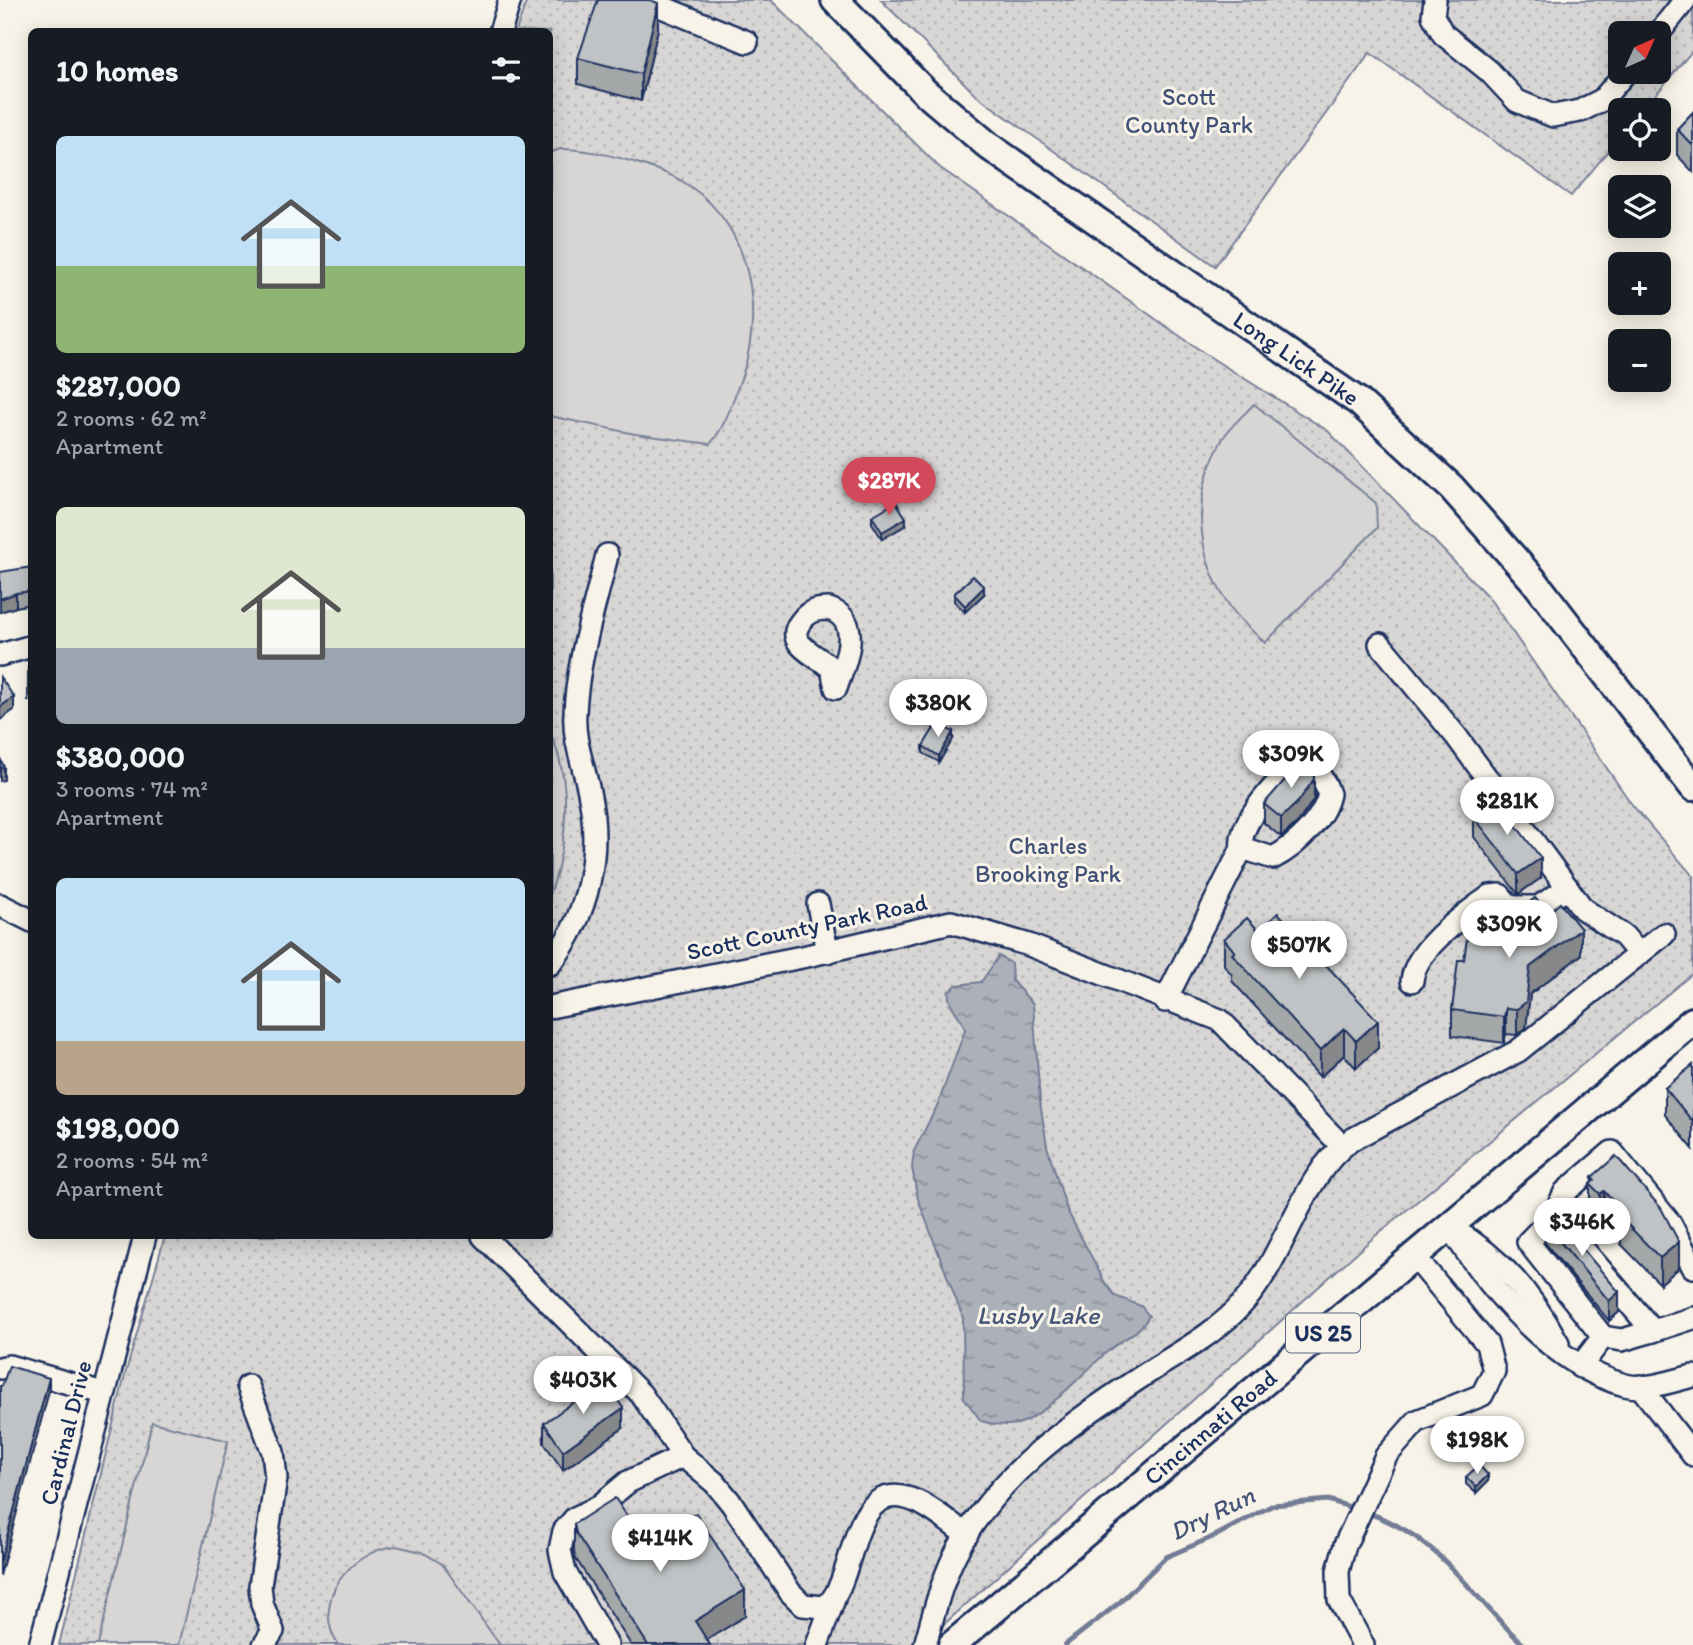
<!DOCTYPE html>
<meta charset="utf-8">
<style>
:root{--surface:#171b24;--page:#242831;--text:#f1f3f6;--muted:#9ea1a6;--accent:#d1495b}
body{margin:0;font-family:Itim,sans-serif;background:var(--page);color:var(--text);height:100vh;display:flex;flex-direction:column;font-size:26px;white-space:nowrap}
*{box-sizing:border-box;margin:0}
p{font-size:23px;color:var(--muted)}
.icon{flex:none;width:38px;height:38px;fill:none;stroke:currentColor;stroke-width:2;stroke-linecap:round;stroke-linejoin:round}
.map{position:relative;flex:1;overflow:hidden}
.details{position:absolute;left:28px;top:28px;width:525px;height:1211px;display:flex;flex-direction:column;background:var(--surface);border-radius:10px;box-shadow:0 4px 18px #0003}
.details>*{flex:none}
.needle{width:46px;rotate:45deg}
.controls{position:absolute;left:1608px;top:21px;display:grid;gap:14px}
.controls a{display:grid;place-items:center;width:63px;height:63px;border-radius:10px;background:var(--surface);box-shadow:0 4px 18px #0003;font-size:35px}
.price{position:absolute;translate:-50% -60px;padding:0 16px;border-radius:24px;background:#fff;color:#222;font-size:23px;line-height:46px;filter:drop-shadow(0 2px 4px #0008)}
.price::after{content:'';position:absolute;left:50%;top:42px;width:21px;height:16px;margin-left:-10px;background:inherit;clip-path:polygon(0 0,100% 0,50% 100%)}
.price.active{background:var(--accent);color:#fff}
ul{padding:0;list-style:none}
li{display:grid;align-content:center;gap:14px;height:371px;padding:0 28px}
li span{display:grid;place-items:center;height:217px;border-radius:10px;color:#555}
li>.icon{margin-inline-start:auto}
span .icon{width:126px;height:126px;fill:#fffc;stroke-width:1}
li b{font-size:30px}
h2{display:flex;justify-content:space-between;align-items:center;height:84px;padding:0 28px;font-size:30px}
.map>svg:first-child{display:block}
</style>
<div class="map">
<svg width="1693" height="1645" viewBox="0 0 1693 1645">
<defs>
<pattern id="park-dots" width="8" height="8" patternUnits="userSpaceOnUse" patternTransform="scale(1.75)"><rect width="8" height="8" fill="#d7d6d4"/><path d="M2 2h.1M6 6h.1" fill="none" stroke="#b8b8b8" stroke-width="1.8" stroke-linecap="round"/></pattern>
<pattern id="water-ripples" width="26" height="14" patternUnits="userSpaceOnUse" patternTransform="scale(1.75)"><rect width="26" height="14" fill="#acb0b9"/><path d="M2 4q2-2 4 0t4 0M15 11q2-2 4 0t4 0" fill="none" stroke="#8b909a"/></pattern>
</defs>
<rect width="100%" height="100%" fill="#f7f3e8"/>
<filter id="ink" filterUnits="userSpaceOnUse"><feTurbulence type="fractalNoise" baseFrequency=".0143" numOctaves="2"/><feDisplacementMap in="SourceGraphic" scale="14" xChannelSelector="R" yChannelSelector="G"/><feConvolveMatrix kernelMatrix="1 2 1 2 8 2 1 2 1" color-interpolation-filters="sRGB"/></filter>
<g filter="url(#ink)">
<!-- park -->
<g fill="url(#park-dots)" stroke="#798299" stroke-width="2" fill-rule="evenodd">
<polygon points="527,0 771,0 939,167 1207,355 1328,431 1489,598 1633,806 1693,876 1693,973 1374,1237 921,1645 59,1645 125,1375 165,1236 550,1236 550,32 516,31"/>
<path d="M881,0H1693V50L1643,110H1620V137L1571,196L1370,53L1215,266L977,96ZM1620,33H1659V72H1620Z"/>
</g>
<!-- garden -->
<g fill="#d7d6d4" stroke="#798299" stroke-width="2">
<path d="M560,149C586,149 609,155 634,162C652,168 672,174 688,185C754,228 766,318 738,387C731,406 724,429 710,444L635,434L550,416V153Z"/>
<path d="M1254,404L1376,503L1377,528L1265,643C1254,632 1240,621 1231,608C1195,557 1191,495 1222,440C1229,427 1244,415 1254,404Z"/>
<path d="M550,732C572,781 568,839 552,889L550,888Z"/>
<polygon points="152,1422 228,1441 179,1645 98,1645"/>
<path d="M396,1546L422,1552L442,1564L500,1645H338C310,1600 350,1551 396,1546Z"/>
</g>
<!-- water -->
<path fill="url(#water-ripples)" stroke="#727c95" stroke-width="2" d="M999,956L1011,963L1012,981L1033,1004L1040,1102L1047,1146L1067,1210L1104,1281L1115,1296L1141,1306L1149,1316C1140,1333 1122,1339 1108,1351C1085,1371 1050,1410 1024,1422C1011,1427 993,1425 981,1421L964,1398L963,1318L918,1199L912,1168L914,1151L938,1104L965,1030C962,1015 946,1006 949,991L957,985L981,982Z"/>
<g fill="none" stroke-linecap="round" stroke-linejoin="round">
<!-- stream -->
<g stroke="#727c95" stroke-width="5">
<path d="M1365,1512C1441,1536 1469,1595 1524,1645"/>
<polyline points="1065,1645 1119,1603 1166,1557 1215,1536 1273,1505 1328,1500 1356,1509"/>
</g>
<!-- minor casing -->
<g stroke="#1b2f5e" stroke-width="26">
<g id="minor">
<polyline points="645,0 747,42"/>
<polyline points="1435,0 1433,16 1443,34 1489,71 1517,101 1553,116 1580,111 1602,100 1626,72"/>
<polyline points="500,32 510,0"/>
<polyline points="1659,33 1685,0"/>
<path d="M829,609C864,621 845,662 836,688L832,669C819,655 780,644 803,619C810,610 818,609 829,609Z"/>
<polyline points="1380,644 1456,736 1583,909 1624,936 1639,954"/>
<polyline points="0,655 32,646"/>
<polyline points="818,904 827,952"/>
<polyline points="0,905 32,921"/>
<path d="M550,964C589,916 602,852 589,792C584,766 573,740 575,713C577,661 595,606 607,555"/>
<path d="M1412,981C1415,948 1465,915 1490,896L1500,895L1510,907H1538L1568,888"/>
<path d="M1165,1001L1242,848C1237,823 1280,777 1299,764C1314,765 1325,780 1329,794C1324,819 1296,846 1273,858L1242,848"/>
<polyline points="550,1007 807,956 951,922 1029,945 1220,1020 1342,1146"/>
<polyline points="1554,1215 1565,1192 1612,1152 1670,1223 1693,1267"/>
<path d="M1450,1227C1488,1288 1553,1366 1625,1385C1647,1391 1671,1381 1693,1376"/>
<path d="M1454,1230C1501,1258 1532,1295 1558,1343"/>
<path d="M483,1236L641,1394L683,1456L715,1483L732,1504L790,1592L803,1605L824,1607C859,1585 846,1470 918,1502C935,1510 951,1524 967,1535"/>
<polyline points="1603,1337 1622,1340 1653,1331"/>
<polyline points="1580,1367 1603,1337 1528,1242 1554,1215 1653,1331 1693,1318"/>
<polyline points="0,1368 9,1366 103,1393"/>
<polyline points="248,1386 273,1452 276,1478 260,1586 262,1604 273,1631 264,1645"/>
<polyline points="1640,1386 1693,1455"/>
<polyline points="40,1645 145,1236"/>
<polyline points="607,1645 565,1572 560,1550 564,1531 575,1518 598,1507 628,1482 683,1456"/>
<polyline points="817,1645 834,1599"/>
<path d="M925,1645C933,1616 940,1587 953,1559C991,1479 1069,1424 1141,1377C1176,1354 1216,1334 1244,1302C1286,1255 1302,1174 1351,1140L1518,1051L1664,934"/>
<polyline points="1363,1645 1339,1600 1338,1571 1345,1545 1386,1456 1417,1421 1482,1395 1494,1371 1487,1344 1415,1257"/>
</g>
</g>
<!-- major casing -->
<g stroke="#1b2f5e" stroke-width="32">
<g id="major">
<path id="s1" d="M835,0L926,93L990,147L1359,402L1452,488L1535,582L1693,787"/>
<path id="s2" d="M952,1645L1693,1021"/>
</g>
</g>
<!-- minor -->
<use href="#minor" stroke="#f7f3e8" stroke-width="21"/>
<!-- major -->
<use href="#major" stroke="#f7f3e8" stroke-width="26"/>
</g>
<!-- wall -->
<g fill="#a5a8a9" stroke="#1b2f5e" stroke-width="2">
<polygon points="658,29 641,101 578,84 578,58"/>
<polygon points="1693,112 1693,172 1677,155 1677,129"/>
<polygon points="872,516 906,525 882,539 872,523"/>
<polygon points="32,567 32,604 16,607 0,612"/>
<polygon points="954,594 984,594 965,612 954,601"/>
<rect x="28" y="667" width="4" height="34"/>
<polygon points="953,739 939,762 923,753 923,746"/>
<polygon points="1314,799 1298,822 1281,837 1264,823 1264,804"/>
<polygon points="1474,817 1541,878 1518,894 1474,837"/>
<polygon points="1500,926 1581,955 1530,994 1526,1028 1517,1035 1506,1034 1504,1043 1452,1036 1452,1010 1464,960 1500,943"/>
<polygon points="1259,931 1378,1048 1356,1068 1344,1055 1320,1077 1232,981 1232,975 1224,965 1224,939"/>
<polygon points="1693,1065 1693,1149 1665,1115 1665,1088"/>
<polygon points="1592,1177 1679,1268 1660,1284 1621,1244 1621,1236 1604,1217 1600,1221 1590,1210 1590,1184 1592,1182"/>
<polygon points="1545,1223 1619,1312 1609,1321 1545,1243"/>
<polygon points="544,1423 623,1428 563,1470 544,1443"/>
<polygon points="1466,1477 1488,1481 1476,1493 1466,1484"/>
<polygon points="574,1524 646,1544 745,1616 707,1640 710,1645 631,1645 576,1559 574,1551"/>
</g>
<!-- shaded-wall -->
<g fill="#86888a" stroke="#1b2f5e" stroke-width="2">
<polygon points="658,3 658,29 641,101 641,74"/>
<polygon points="906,518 906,525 882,539 882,532"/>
<polygon points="984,587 984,594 965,612 965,606"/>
<polygon points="16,593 16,607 0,612 0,599"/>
<polygon points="14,697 14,710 0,720 0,707"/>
<polygon points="953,732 953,739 939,762 939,756"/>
<polygon points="4,767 4,780 0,781 0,768"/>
<polygon points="1314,779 1314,799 1298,822 1281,837 1281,818"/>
<polygon points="1541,858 1541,878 1518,894 1518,874"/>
<polygon points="1581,929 1581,955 1530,994 1526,1028 1517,1035 1517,1009 1530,967"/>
<polygon points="1506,1008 1506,1034 1504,1043 1504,1017"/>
<polygon points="1378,1021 1378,1048 1356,1068 1356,1041"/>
<polygon points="1344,1028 1344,1055 1320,1077 1320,1051"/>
<polygon points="1604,1191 1604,1217 1600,1221 1600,1194"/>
<polygon points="1679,1242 1679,1268 1660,1284 1660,1258"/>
<polygon points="1619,1292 1619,1312 1609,1321 1609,1301"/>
<polygon points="49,1378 49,1391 0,1576 0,1563"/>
<polygon points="623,1408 623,1428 563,1470 563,1451"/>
<polygon points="1488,1475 1488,1481 1476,1493 1476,1487"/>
<polygon points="745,1590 745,1616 699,1645 695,1621"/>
</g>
<!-- building -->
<g fill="#c0c3c5" stroke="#1b2f5e" stroke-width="2">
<polygon points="598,0 650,0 658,3 641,74 578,58"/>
<polygon points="1693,112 1693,146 1677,129"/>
<polygon points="896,502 906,518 882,532 872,516"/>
<polygon points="32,567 32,591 16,593 0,599 0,572"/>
<polygon points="973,576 984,587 965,606 954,594"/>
<rect x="28" y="667" width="4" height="21"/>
<polygon points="0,677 14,697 0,707"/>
<polygon points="937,723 953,732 939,756 923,746"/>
<polygon points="0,758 4,767 0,768"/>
<polygon points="1303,759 1313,770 1314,779 1298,802 1281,818 1264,804"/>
<polygon points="1496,800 1541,858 1518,874 1474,817"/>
<polygon points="1535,898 1548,913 1560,903 1581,929 1530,967 1526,1002 1517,1009 1506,1008 1504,1017 1452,1010 1458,960 1464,960 1467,938 1515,944 1500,926"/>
<polygon points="1278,913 1378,1021 1356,1041 1344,1028 1320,1051 1232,954 1235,952 1224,939 1247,918 1259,931"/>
<polygon points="1693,1065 1693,1122 1665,1088"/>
<polygon points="1616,1156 1661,1208 1679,1242 1660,1258 1621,1218 1625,1215 1604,1191 1600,1194 1590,1184 1595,1180 1592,1177"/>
<polygon points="1554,1215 1619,1292 1609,1301 1545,1223"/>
<polygon points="9,1366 49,1378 0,1563 0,1386 2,1386"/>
<polygon points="604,1381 623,1408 563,1451 544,1423"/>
<polygon points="1479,1465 1488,1475 1476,1487 1466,1477"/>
<polygon points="615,1498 646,1544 696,1513 745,1590 695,1621 710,1645 648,1645 576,1533 574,1524"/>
</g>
</g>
<g text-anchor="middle" stroke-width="6" stroke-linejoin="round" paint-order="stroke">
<!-- shield labels -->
<rect fill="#f7f3e8" stroke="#5d6a87" stroke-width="2" x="1286" y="1313.5" width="74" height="39" rx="5"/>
<g font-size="23" font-weight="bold" fill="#1b2f5e">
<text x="1323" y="1341">US 25</text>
</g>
<!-- park labels -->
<g font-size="24" fill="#415076" stroke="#f7f3e8">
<text x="1189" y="105">Scott<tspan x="1189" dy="28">County Park</tspan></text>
<text x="1048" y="854">Charles<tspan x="1048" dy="28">Brooking Park</tspan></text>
</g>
<!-- street labels -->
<g font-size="24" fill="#1b2f5e" stroke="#f7f3e8">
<text dy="8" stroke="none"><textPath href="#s1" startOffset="586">Long Lick Pike</textPath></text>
<text transform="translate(807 927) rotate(-12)" y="8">Scott County Park Road</text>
<text dy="8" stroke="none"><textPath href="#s2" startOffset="338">Cincinnati Road</textPath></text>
<text transform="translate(66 1433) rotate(-76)" y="8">Cardinal Drive</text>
</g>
<!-- water labels -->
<g font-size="26" font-style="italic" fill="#465679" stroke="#f7f3e8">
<text x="1038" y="1324">Lusby Lake</text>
<text transform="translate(1212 1513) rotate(-26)" y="9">Dry Run</text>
</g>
</g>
</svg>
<div class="controls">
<a><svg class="needle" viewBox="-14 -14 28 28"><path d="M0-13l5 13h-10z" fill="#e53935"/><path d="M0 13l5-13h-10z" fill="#9ea1a6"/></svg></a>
<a><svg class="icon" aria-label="locate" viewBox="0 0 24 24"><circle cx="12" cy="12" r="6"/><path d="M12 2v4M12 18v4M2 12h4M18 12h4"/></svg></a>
<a><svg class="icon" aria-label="layers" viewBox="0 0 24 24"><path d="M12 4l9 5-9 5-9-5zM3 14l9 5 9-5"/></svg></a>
<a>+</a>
<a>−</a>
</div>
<b class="price active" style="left:889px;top:517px">$287K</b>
<b class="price" style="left:938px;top:739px">$380K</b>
<b class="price" style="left:1291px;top:790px">$309K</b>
<b class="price" style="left:1507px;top:837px">$281K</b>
<b class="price" style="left:1509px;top:960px">$309K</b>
<b class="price" style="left:1299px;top:981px">$507K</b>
<b class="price" style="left:1582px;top:1258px">$346K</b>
<b class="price" style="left:583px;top:1416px">$403K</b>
<b class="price" style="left:1477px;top:1476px">$198K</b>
<b class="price" style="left:660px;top:1574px">$414K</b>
<section class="details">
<h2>10 homes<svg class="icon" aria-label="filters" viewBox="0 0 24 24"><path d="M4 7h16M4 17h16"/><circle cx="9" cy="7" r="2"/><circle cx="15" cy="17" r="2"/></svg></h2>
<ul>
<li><span style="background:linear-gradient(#bfe0f5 60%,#8fb573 0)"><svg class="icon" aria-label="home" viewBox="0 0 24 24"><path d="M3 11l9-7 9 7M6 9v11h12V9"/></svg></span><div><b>$287,000</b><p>2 rooms · 62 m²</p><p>Apartment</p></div></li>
<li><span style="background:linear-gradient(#dfe7d0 65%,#9aa5b1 0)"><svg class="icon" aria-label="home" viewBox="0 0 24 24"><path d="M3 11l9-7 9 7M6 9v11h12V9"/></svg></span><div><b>$380,000</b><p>3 rooms · 74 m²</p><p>Apartment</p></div></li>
<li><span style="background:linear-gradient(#bfe0f5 75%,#b9a48a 0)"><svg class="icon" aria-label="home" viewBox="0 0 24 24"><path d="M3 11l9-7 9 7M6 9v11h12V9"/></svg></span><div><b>$198,000</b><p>2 rooms · 54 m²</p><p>Apartment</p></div></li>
</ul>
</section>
</div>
